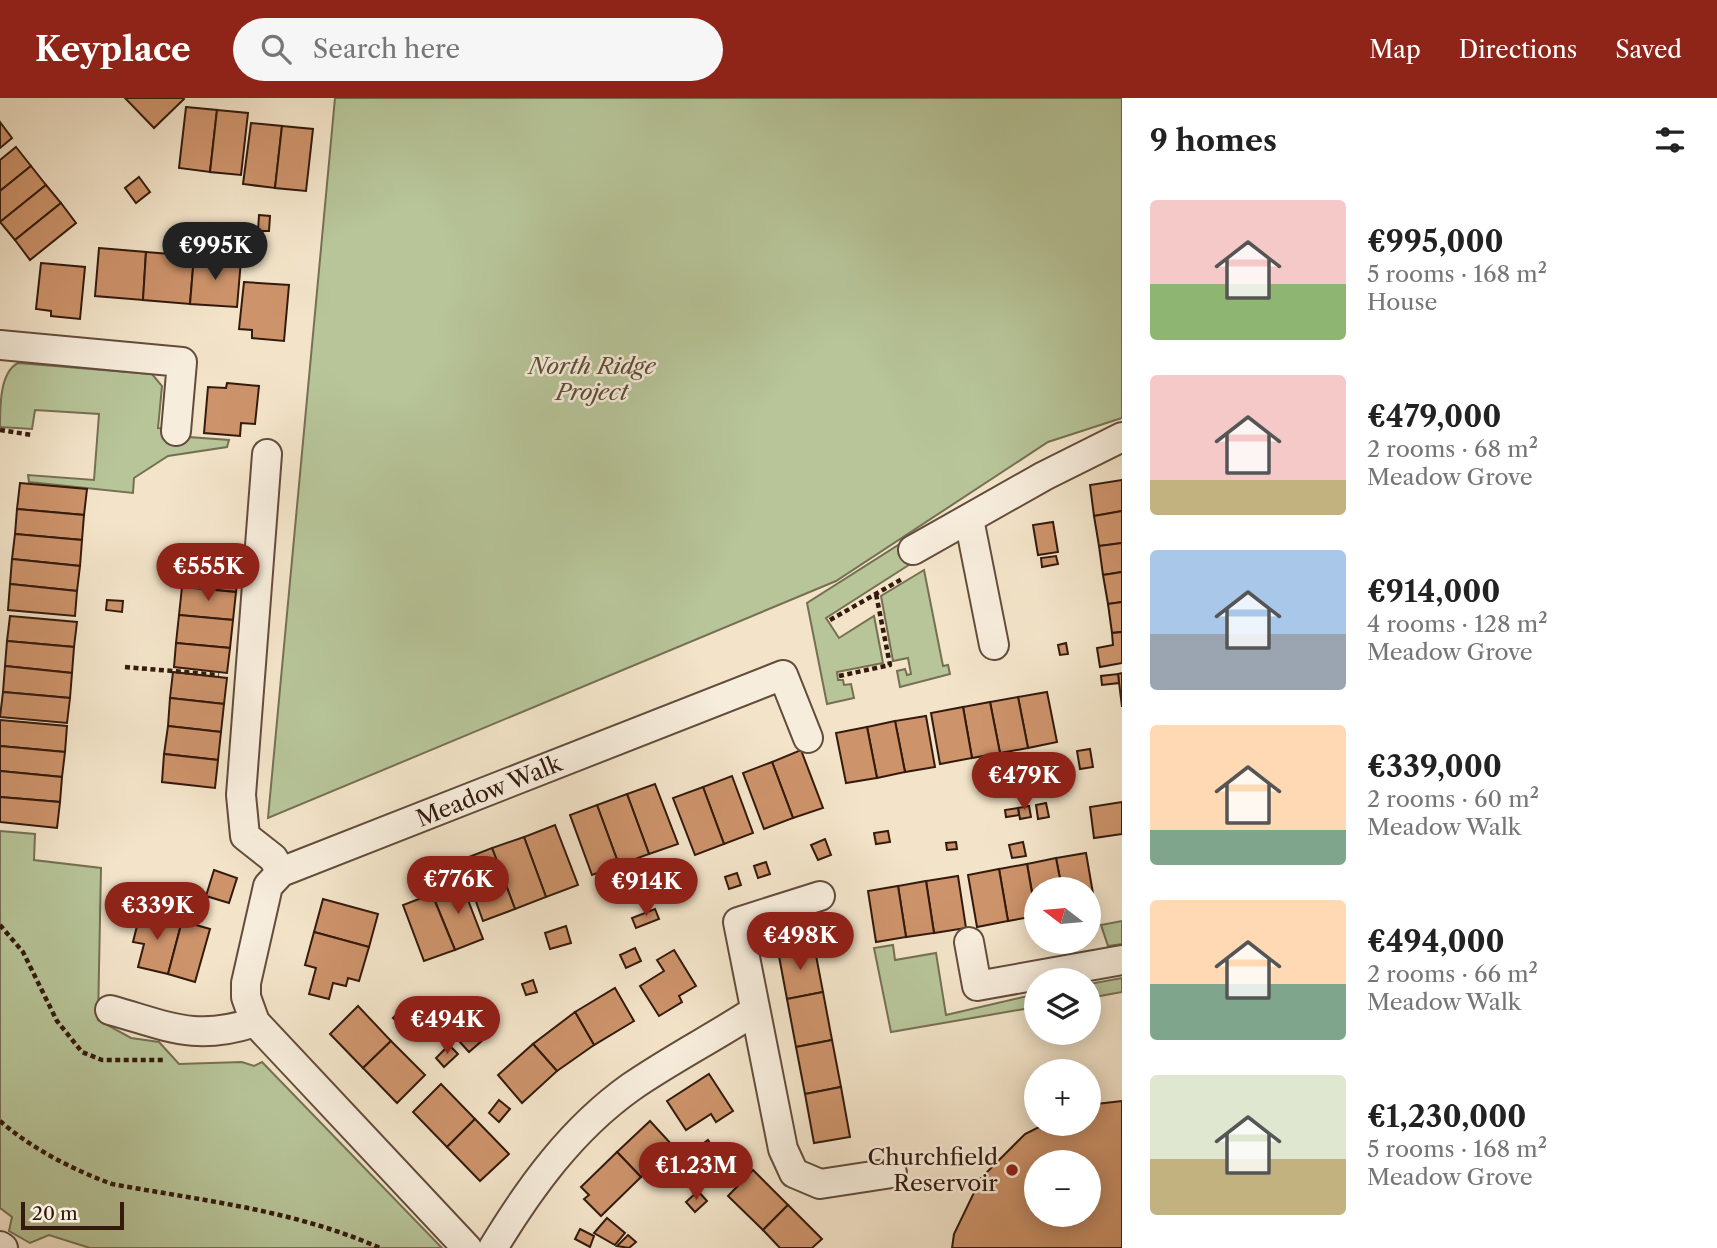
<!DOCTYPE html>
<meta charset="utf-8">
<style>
:root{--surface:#fff;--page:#f6f6f6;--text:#222;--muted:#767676;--accent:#8f2418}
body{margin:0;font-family:"Libre Caslon Text",serif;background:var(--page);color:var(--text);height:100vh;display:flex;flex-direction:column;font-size:26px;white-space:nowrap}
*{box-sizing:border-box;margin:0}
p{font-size:23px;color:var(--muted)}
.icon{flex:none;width:38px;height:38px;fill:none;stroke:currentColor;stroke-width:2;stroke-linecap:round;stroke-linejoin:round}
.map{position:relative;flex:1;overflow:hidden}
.panel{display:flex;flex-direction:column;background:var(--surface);width:595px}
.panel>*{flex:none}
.needle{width:46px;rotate:286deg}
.controls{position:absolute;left:1024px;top:779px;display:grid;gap:14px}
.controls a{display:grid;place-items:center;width:77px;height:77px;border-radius:50%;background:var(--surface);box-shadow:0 4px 18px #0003;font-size:35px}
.scale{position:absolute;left:21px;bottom:18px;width:103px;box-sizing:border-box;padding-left:7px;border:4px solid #341a0d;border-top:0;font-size:19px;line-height:24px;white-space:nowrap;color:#341a0d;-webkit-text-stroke:5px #f7eddc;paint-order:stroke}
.price{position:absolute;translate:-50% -60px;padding:0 16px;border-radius:24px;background:var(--accent);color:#fff;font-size:23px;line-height:46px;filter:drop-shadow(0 2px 4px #0008)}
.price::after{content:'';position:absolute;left:50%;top:42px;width:21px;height:16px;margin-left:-10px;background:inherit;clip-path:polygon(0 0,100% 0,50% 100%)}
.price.selected{background:#222;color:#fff}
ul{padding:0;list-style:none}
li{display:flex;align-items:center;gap:21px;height:175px;padding:0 28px}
li span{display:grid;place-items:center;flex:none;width:196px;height:140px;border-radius:7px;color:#555}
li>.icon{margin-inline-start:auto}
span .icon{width:84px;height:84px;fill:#fffc;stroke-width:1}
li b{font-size:30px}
h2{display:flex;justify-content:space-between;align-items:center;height:84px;padding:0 28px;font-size:30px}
header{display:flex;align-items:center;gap:42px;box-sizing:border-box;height:98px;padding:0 35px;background:var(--accent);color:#fff}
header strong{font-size:33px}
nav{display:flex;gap:38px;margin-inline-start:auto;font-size:24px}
.search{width:490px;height:63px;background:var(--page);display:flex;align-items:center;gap:18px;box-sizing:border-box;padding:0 24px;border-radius:38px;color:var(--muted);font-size:26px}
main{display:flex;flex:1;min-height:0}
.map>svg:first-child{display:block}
</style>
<header>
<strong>Keyplace</strong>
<div class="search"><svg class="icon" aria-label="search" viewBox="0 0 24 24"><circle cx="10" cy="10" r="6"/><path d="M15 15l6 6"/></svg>Search here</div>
<nav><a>Map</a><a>Directions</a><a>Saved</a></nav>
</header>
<main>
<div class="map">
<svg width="1122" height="1150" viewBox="0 0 1122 1150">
<rect width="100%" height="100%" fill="#f3e4c9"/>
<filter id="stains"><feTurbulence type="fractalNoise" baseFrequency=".00286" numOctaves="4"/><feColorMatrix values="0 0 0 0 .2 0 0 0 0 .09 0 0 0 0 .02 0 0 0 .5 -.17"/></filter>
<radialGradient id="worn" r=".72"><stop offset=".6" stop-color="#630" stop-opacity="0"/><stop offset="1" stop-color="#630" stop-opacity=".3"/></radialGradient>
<!-- green -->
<g fill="#b7c599" stroke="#767053" stroke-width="2">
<polygon points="335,0 1122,0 1122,320 1048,344 836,483 268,720"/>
<path d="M18,265L152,276L162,288L158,330L175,331V338L229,342L227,349L168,358L134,380L133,395L29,384L28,377L94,382L99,316L35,312L32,331L0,329C0,307 0,274 18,265Z"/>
<polygon points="903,444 915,463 826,520 839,540 874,518 883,565 837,574 838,582 843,582 844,587 851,586 854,600 827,606 807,505"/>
<polygon points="924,472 943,568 948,567 950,576 900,589 897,573 905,571 907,577 911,576 908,560 893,563 881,498"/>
<polygon points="0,733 35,736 34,762 101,770 98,922 131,940 159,944 179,966 242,964 254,968 262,964 442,1150 90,1150 49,1137 30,1145 9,1133 12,1119 0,1110"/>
<polygon points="1122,823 1122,846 1108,848 1101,827"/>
<polygon points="893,847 895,862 936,855 946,917 1036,896 1036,909 891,934 874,850"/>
<polygon points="1122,880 1122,894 1089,900 1089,886"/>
</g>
<!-- building -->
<g fill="#cd936b" stroke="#341a0d" stroke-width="2" fill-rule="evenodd">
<polygon points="125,0 183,0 184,1 154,30"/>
<polygon points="186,9 217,12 210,74 179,70"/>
<polygon points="217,12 248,15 241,77 210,74"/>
<polygon points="0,24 12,40 0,50"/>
<polygon points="251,25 282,28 275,90 243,86"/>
<polygon points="282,28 313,31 306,93 275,90"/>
<polygon points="16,49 31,68 0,93 0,62"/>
<polygon points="31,68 46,87 0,124 0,93"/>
<polygon points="139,79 150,94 136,105 125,90"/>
<polygon points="46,87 61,105 15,142 0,124"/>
<polygon points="61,105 76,125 30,162 15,142"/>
<polygon points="259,117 270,118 269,133 258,133"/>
<polygon points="224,134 244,136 242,151 223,150"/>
<polygon points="99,150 146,154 143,202 95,198"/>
<polygon points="146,154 194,158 190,206 143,202"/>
<polygon points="194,158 241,162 237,209 190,206"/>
<polygon points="41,165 85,169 80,221 51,218 51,213 36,211"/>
<polygon points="244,184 289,187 284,243 252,240 252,232 239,231"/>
<polygon points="227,285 259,288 255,326 241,325 240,338 204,335 208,289 226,290"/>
<polygon points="1122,382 1122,413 1094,418 1090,387"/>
<polygon points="20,385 87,391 84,417 17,411"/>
<polygon points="17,411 84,417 82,442 15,436"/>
<polygon points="1122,413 1122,445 1099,448 1094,418"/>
<polygon points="1053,424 1058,454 1038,457 1033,427"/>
<polygon points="15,436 82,442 80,468 12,461"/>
<polygon points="1122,445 1122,474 1103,477 1099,448"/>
<polygon points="1056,458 1058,466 1042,469 1041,460"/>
<polygon points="12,461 80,468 77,493 10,486"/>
<polygon points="185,461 239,466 236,494 182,489"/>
<polygon points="1122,474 1122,504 1108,506 1103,477"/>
<polygon points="10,486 77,493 75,518 8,512"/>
<polygon points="182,489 236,494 233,522 179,517"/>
<polygon points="107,502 123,503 122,514 106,512"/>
<polygon points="1122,504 1122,534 1112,535 1108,506"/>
<polygon points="179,517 233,522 230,550 176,545"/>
<polygon points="10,518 77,524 74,549 7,543"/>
<polygon points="1122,534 1122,565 1100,569 1097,550 1113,547 1112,535"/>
<polygon points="7,543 74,549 72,575 5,568"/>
<polygon points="176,545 230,550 227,575 174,569"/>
<polygon points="1066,545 1068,556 1060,557 1058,547"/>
<polygon points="5,568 72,575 70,600 3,594"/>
<polygon points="173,574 227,580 224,606 170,600"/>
<polygon points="1122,575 1122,609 1118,576"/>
<polygon points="1118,576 1119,585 1102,587 1101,578"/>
<polygon points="3,594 70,600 67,625 0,619"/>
<polygon points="1047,594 1057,644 1028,650 1018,599"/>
<polygon points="1018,599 1028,650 1000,655 990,604"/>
<polygon points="170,600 224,606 221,634 168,628"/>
<polygon points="990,604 1000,655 972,660 963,609"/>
<polygon points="963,609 972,660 940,666 931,615"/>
<polygon points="926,618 935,669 905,674 895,623"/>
<polygon points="0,622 67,628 65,654 0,648"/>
<polygon points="895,623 905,674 877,680 867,629"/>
<polygon points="168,628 221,634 218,662 164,656"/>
<polygon points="867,629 877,680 846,685 836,635"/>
<polygon points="0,648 65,654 62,679 0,673"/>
<polygon points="1090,651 1093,669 1080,671 1077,653"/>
<polygon points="801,652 823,710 793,720 772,664"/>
<polygon points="164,656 218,662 215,690 162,684"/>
<polygon points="772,664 793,720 764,731 743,675"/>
<polygon points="0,673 62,679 60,704 0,699"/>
<polygon points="732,678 753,735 724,746 703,689"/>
<polygon points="655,686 678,746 649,756 627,696"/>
<polygon points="703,689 724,746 695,757 673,700"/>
<polygon points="627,696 649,756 619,767 597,707"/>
<polygon points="0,699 60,704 57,730 0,724"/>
<polygon points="1122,704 1122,736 1094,740 1090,709"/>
<polygon points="1046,705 1049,719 1038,721 1036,707"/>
<polygon points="597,707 619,767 592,777 570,717"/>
<polygon points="1029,708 1031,719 1020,721 1018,710"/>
<polygon points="1018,710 1019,717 1006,719 1005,712"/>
<polygon points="555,727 578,787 546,799 524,739"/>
<polygon points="888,733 890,744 876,746 874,735"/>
<polygon points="524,739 546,799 515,811 492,750"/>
<polygon points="825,741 831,757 818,762 811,747"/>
<polygon points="956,744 957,751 947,752 946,745"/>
<polygon points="1023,744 1026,758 1012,760 1009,747"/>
<polygon points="492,750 515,811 483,823 461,762"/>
<polygon points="1086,755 1095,807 1088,808 1088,791 1062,791 1056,760"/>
<polygon points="1056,760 1062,791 1036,791 1036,816 1027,766"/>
<polygon points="766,764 770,776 758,780 754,768"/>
<polygon points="1027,766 1036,818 1008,823 999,771"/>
<polygon points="999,771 1008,823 977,829 968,777"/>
<polygon points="214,772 237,780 229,805 206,798"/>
<polygon points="737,775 741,787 729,791 725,779"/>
<polygon points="958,778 966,830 934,835 926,783"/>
<polygon points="926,783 934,835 906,839 898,788"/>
<polygon points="461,784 483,841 455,852 432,796"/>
<polygon points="898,788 906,839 876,844 868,793"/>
<polygon points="432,796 455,852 424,863 403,807"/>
<polygon points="323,801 378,816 369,849 314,834"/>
<polygon points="655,811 659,821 636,830 632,820"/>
<polygon points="150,814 182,823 168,876 138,869 144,846 133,844 139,820 148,823"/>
<polygon points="182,823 210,831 195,884 168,876"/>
<polygon points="566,828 571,845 550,851 545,835"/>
<polygon points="314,834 369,849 359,883 348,880 346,888 333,885 329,901 309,896 316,870 305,867"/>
<polygon points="814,847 823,894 787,901 778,853"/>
<polygon points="635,850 641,863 626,870 620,857"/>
<polygon points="674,852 696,888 679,898 682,904 659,918 640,888 664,873 657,862"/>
<polygon points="533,882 537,894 526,897 522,886"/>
<polygon points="615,890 634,923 594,947 575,914"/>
<polygon points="823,894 832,942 796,949 787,901"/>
<polygon points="409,904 419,913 403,929 393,920"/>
<polygon points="358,908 391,943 363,970 330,936"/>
<polygon points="575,914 594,947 557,973 533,946"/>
<polygon points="481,924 491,935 469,954 459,943"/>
<polygon points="832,942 841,989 805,996 796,949"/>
<polygon points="391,943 425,977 397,1005 363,970"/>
<polygon points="533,946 557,973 522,1005 498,977"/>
<polygon points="449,947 458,956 444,969 436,960"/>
<polygon points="709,976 733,1013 716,1024 711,1016 686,1032 667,1003"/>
<polygon points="441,986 475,1021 447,1049 413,1014"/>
<polygon points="841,989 850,1039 814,1045 805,996"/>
<polygon points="499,1002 510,1011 499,1024 489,1015"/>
<path d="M1122,1003V1150H952L954,1136L981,1080L1025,1036L1045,1026H1088V1007ZM1036,1064H1088V1116H1036Z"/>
<polygon points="475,1021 509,1056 480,1083 447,1049"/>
<polygon points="650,1023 673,1048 641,1079 617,1054"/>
<polygon points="708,1042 714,1052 699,1062 693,1053"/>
<polygon points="617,1054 641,1079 601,1118 584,1101 589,1097 581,1089"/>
<polygon points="753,1072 788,1107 763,1132 728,1098"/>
<polygon points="698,1093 707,1103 695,1114 686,1104"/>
<polygon points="788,1107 822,1141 812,1150 780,1150 763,1132"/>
<polygon points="607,1120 625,1135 615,1147 594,1135"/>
<polygon points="580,1131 594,1138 590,1149 575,1141"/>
<polygon points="628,1137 636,1144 629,1150 617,1148"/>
</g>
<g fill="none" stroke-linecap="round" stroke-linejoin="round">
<!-- street casing -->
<g stroke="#644c3c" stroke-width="32">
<g id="street">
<polyline points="0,247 182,264 176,333"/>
<polyline points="267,356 241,697 245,738 273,760 281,774"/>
<polyline points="969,421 994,547"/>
<polyline points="913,452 1044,378 1122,339"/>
<polyline points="820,798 738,824 783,1051 794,1075 820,1086 892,1075"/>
<polyline points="969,844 977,888 1122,862"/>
<path d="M110,912C168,928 195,944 255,924"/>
<polyline points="0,1148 3,1150"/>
<polyline points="467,1150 255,924 246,899 246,885 268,788 281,774 783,577 808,640"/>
<path d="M493,1150C530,1089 572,1031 631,989C670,962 713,940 753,914"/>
</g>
</g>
<!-- path -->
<g stroke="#341a0d" stroke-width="4.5" stroke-dasharray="5 3.5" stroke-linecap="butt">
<polyline points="0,332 32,337"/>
<polyline points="830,522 902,481"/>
<polyline points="125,569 219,577"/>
<polyline points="839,578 890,567 876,496"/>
<polyline points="0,827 23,854 57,923 82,954 102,962 163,962"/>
<path d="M0,1023C31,1050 73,1072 112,1086C204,1103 294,1112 380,1150"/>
</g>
<!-- street -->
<use href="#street" stroke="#f7eddc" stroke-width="28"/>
</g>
<!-- markers -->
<circle fill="#8f2418" stroke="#f7eddc" stroke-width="2.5" cx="1012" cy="1072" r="7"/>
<g text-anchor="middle" stroke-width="5" stroke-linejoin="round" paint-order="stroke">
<!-- park labels -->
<g font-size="23" font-style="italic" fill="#5b4d37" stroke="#f7eddc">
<text x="592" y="276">North Ridge<tspan x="592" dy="26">Project</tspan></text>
</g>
<!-- street labels -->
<g font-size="23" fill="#341a0d" stroke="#f7eddc">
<text transform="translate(489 693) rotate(-22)" y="8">Meadow Walk</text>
</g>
<!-- poi labels -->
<g font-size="23" fill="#341a0d" stroke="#f7eddc" text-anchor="end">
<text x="998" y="1067">Churchfield<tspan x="998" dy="26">Reservoir</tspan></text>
</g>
</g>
<rect width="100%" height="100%" filter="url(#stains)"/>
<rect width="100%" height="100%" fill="url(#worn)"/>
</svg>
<div class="controls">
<a><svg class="needle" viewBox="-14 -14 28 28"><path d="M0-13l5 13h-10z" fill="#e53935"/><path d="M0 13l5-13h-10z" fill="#767676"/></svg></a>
<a><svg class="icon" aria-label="layers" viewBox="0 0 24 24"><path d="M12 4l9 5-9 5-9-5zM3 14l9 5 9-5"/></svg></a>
<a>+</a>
<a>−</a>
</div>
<div class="scale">20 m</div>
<b class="price selected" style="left:215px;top:184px">€995K</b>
<b class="price" style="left:208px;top:505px">€555K</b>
<b class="price" style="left:1024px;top:714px">€479K</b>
<b class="price" style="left:458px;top:818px">€776K</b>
<b class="price" style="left:646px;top:820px">€914K</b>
<b class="price" style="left:157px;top:844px">€339K</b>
<b class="price" style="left:800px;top:874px">€498K</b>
<b class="price" style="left:447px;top:958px">€494K</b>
<b class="price" style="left:696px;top:1104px">€1.23M</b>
</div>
<section class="panel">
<h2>9 homes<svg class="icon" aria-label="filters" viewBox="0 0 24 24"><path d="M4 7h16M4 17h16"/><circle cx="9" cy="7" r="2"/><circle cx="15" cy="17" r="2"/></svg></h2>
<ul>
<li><span style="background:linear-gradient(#f6c9c9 60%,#8fb573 0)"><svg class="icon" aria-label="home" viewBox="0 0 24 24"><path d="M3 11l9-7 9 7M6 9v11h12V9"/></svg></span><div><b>€995,000</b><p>5 rooms · 168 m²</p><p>House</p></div></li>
<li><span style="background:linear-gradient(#f6c9c9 75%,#c2b280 0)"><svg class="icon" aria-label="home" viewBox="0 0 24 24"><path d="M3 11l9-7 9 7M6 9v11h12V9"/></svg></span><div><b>€479,000</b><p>2 rooms · 68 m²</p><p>Meadow Grove</p></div></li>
<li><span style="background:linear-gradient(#a9c7e8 60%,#9aa5b1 0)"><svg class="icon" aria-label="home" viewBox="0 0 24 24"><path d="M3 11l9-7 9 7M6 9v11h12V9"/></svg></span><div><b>€914,000</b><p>4 rooms · 128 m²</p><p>Meadow Grove</p></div></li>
<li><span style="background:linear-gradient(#ffd9b3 75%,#7fa58c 0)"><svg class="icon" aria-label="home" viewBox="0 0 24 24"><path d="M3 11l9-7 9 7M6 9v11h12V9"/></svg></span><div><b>€339,000</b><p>2 rooms · 60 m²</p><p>Meadow Walk</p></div></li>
<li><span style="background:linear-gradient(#ffd9b3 60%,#7fa58c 0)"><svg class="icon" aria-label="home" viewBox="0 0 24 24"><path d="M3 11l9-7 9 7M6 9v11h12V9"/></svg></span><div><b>€494,000</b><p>2 rooms · 66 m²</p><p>Meadow Walk</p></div></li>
<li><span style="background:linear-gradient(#dfe7d0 60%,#c2b280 0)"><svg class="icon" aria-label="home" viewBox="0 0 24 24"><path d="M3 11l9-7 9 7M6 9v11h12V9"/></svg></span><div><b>€1,230,000</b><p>5 rooms · 168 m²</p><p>Meadow Grove</p></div></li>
</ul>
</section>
</main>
